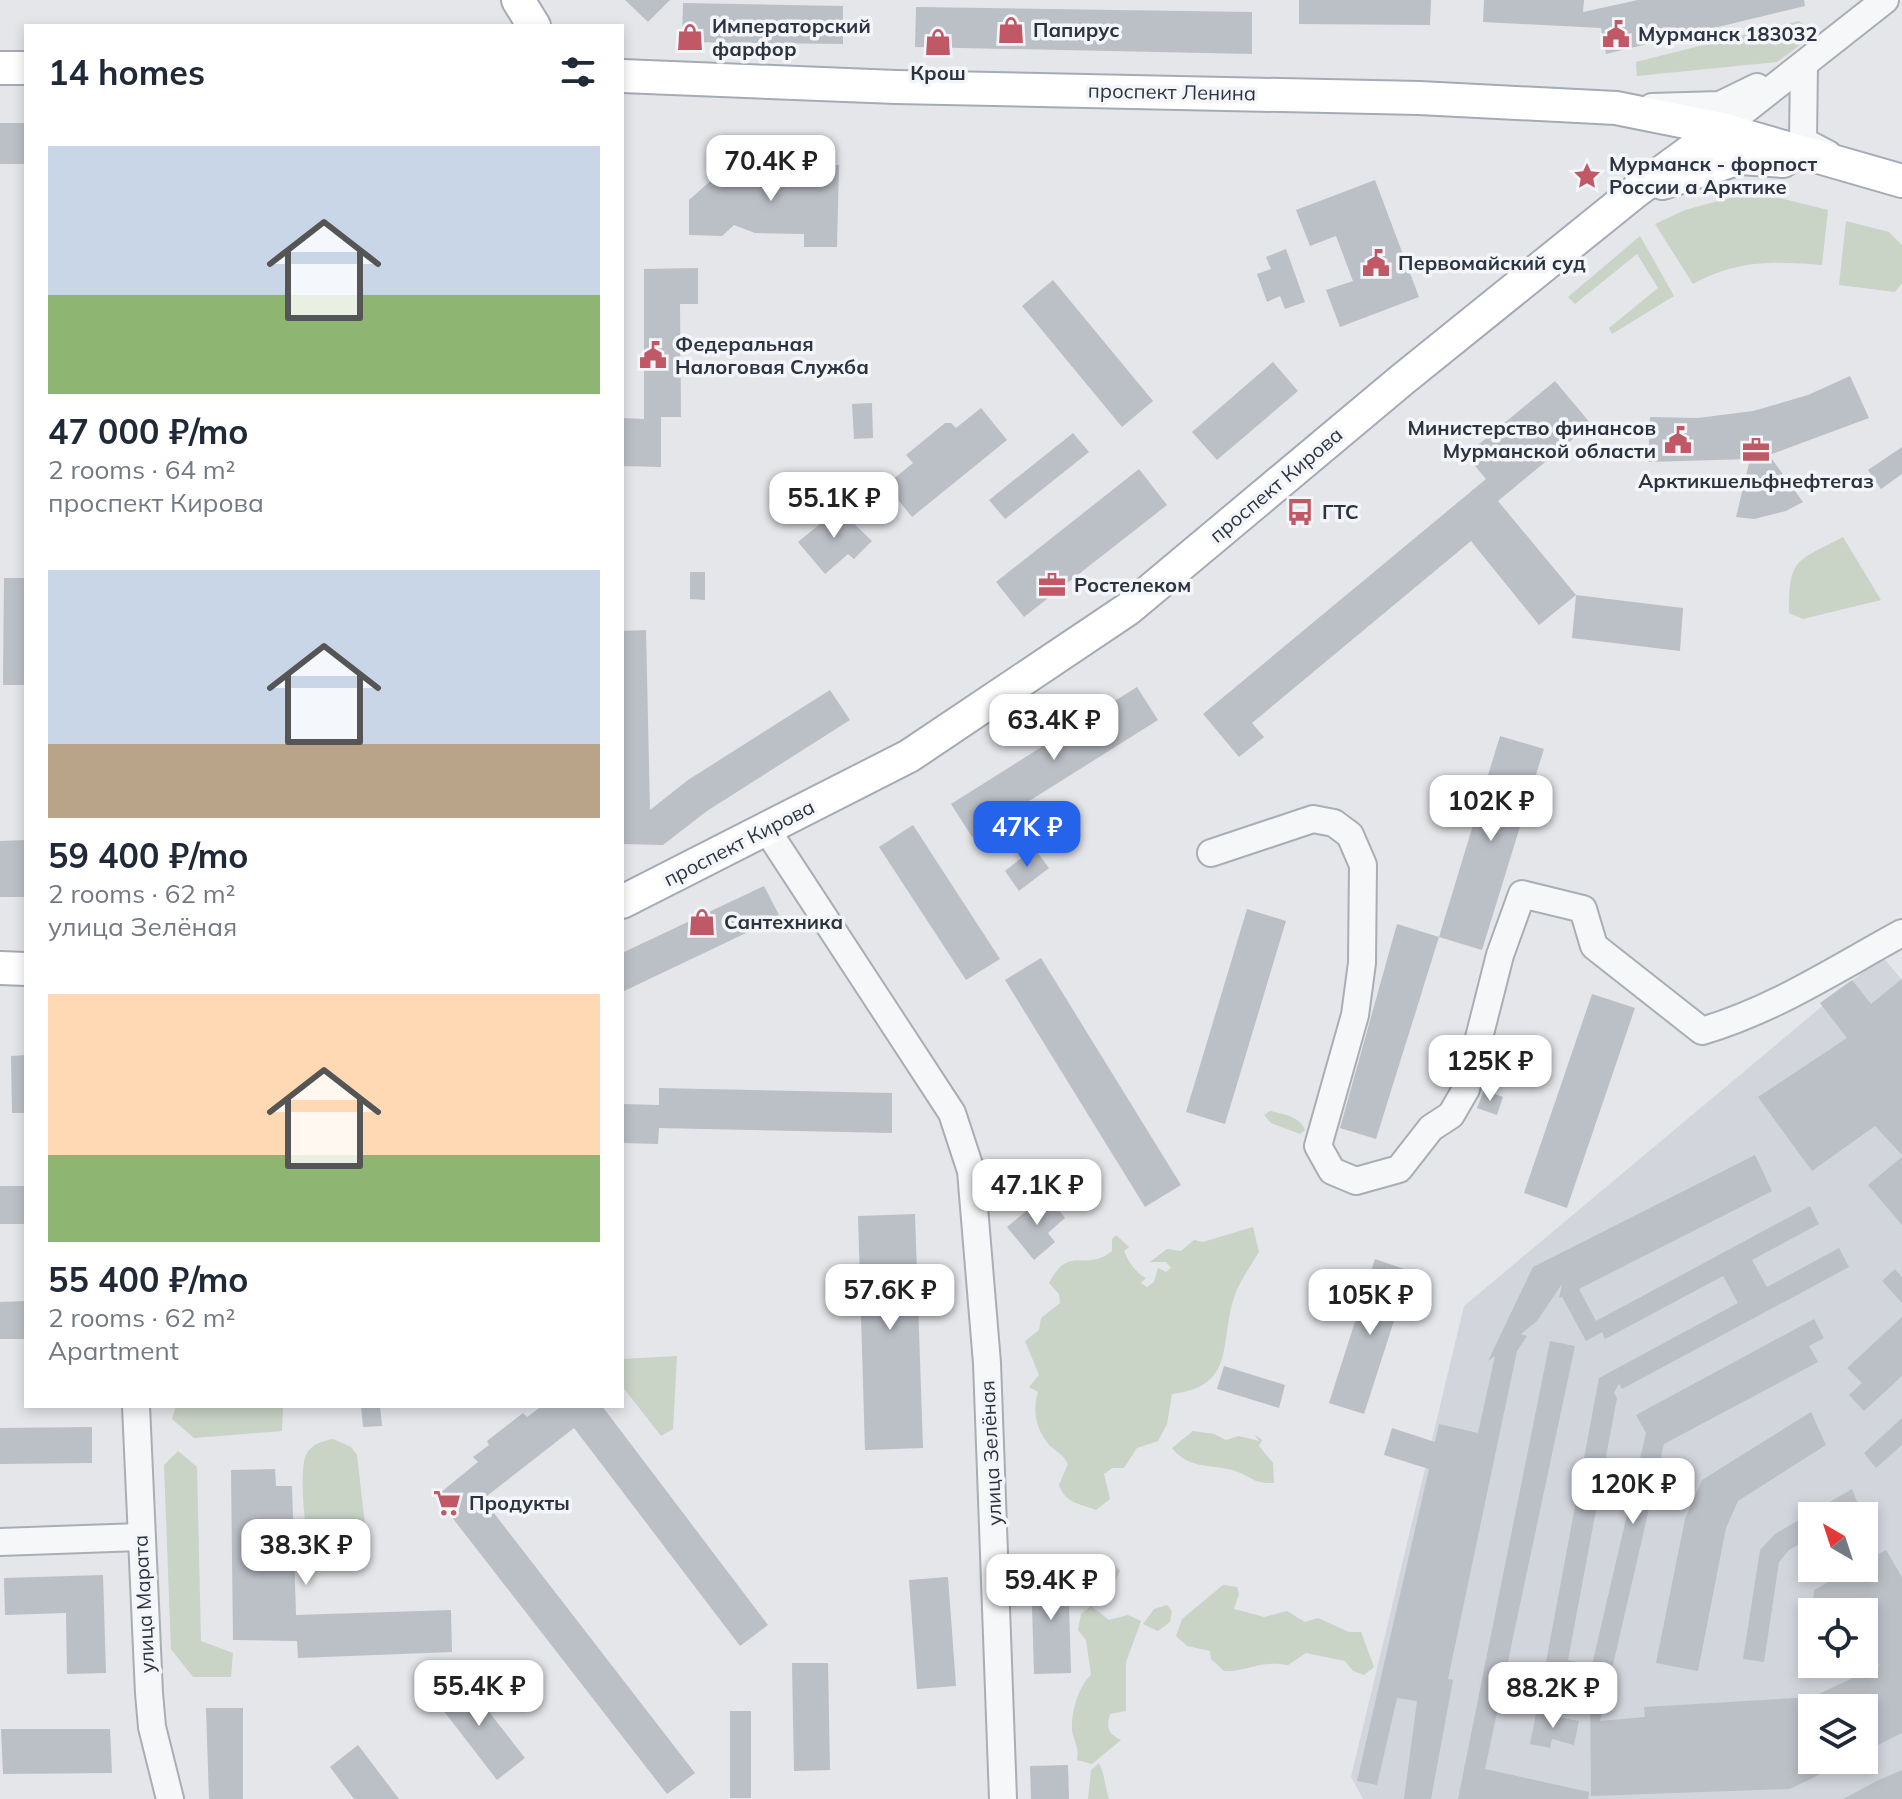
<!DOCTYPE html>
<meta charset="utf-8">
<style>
:root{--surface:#fff;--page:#f6f6f7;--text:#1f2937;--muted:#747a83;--accent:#2563eb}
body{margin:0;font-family:Mulish,sans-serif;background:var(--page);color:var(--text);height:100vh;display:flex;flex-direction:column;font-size:30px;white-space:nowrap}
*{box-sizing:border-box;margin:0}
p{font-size:26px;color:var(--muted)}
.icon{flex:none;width:44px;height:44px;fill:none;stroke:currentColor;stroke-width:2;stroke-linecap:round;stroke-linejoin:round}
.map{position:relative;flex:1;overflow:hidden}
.drawer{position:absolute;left:24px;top:24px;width:600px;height:1384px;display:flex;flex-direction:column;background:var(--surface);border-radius:0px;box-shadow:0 4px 12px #0003}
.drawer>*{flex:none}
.needle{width:52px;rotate:321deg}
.tools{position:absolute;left:1798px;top:1502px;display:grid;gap:16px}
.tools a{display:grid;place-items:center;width:80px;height:80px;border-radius:0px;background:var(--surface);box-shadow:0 4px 12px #0003;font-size:40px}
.price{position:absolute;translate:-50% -68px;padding:0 18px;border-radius:16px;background:#fff;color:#222;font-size:26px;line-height:52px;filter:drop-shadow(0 2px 4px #0008)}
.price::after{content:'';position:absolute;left:50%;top:48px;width:24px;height:18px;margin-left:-12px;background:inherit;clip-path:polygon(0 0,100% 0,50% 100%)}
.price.active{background:var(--accent);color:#fff}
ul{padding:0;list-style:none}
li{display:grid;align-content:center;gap:16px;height:424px;padding:0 24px}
li span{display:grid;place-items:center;height:248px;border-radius:0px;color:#555}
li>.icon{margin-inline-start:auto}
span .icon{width:144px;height:144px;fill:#fffc;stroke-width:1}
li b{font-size:34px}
h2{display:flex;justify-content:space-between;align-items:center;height:96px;padding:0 24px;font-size:34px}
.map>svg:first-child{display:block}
</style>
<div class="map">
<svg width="1902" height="1799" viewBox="0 0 1902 1799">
<rect width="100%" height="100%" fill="#e4e6ea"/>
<!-- built -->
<path fill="#d2d5dc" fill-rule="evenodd" d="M1882,956L1902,980V1799H1363L1351,1777L1464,1306ZM1812,1516H1864V1568H1812ZM1812,1612H1864V1664H1812ZM1812,1708H1864V1760H1812Z"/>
<!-- green -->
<g fill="#c9d3c6">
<polygon points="1799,21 1815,34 1777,62 1637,76 1636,62"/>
<path d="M1733,197L1780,198L1828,210L1822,265C1774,261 1736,260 1693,284L1655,224L1685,210Z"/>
<polygon points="1846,221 1889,232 1902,245 1902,283 1895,292 1839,285"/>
<polygon points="1640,236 1674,296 1612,334 1609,328 1658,288 1637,254 1575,304 1568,297"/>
<path d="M1843,537L1881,600L1803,619L1789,613C1789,557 1796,562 1843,537Z"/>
<path d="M1270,1111C1283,1114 1300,1116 1305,1130L1300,1134L1271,1123L1264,1115Z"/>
<path d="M1253,1227L1259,1252C1250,1267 1237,1285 1233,1301C1220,1344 1235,1387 1172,1394L1167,1424L1158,1441L1137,1448L1124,1468H1112L1104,1474L1110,1499L1096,1510C1079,1503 1066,1504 1059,1485L1068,1464C1063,1454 1058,1453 1050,1446C1036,1430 1032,1411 1038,1392L1029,1387L1039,1375L1025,1341L1039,1330L1041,1318L1060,1303L1059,1294L1049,1283C1071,1242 1084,1274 1112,1251V1239L1116,1235L1129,1247L1124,1251C1129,1263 1136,1273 1146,1278L1141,1283L1147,1287L1154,1282L1158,1268L1166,1272L1171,1268L1166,1262H1150L1167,1249L1181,1251L1194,1240L1203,1242Z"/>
<polygon points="677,1356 673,1429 661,1436 622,1386 622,1359"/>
<polygon points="176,1406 283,1406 282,1431 194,1438 172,1419"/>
<path d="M1193,1431L1214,1434L1226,1440L1239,1436L1259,1441L1254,1434L1262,1440L1259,1446L1273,1463L1274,1483C1251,1484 1251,1475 1232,1470C1208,1464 1189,1469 1172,1448Z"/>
<path d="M333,1439L351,1447L357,1455L366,1533C365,1558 335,1579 315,1555C304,1543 298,1466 307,1453C313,1443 323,1441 333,1439Z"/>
<polygon points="178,1451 197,1467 201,1641 233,1653 231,1677 193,1677 171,1649 164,1465"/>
<polygon points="1112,1562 1120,1571 1106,1599 1099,1605 1092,1568"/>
<path d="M1223,1585L1237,1587L1239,1594L1234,1609L1264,1617L1287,1611L1305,1622L1318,1618L1349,1632H1361L1374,1667L1364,1675L1353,1671L1345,1661L1306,1653L1288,1665C1257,1660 1252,1671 1224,1671L1211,1659L1210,1651L1187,1646L1176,1636L1182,1619Z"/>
<polygon points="1167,1605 1172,1611 1170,1622 1158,1631 1143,1624 1154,1609"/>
<path d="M1091,1606L1109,1620L1128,1615L1141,1621L1126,1662V1711L1110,1714C1106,1729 1108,1733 1121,1740L1092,1764L1077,1760C1079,1749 1076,1745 1073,1735C1069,1718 1078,1686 1091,1675L1086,1640L1078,1630L1081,1614Z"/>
<path d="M1099,1763C1105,1775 1105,1787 1109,1799H1088L1091,1770Z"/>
</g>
<!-- building -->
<g fill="#bbbfc6">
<polygon points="625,0 670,0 648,22"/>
<polygon points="1299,0 1431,0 1430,25 1299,24"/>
<polygon points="1484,0 1584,0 1583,12 1638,0 1804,0 1805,6 1606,54 1601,28 1483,22"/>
<polygon points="683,3 843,6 843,44 682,42"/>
<polygon points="916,7 1252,12 1252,54 915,47"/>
<rect x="0" y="123" width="26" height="41"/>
<polygon points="839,165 837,247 804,247 804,234 755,233 734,225 722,236 689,235 689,200 725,168"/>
<polygon points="1375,180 1419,297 1340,327 1326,290 1353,281 1336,236 1310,246 1296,210"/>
<polygon points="1286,249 1305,302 1285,309 1280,296 1267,302 1257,274 1271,269 1266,257"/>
<polygon points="698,268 698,304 680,304 681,417 661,417 661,467 622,466 622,418 644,419 644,269"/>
<polygon points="1053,280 1153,401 1122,427 1022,306"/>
<polygon points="1273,362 1298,391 1217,460 1192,432"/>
<polygon points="1850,376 1869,418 1769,455 1803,502 1786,511 1754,519 1736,517 1750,459 1648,462 1650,417 1698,418 1753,411 1808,395"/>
<polygon points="1555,381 1591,424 1498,501 1576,595 1539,625 1471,541 1252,723 1264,737 1239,757 1203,714 1486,479 1466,455"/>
<polygon points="872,403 873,438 854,439 852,404"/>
<polygon points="981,408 1007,440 912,517 886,485 913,463 906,455 945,423 951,423 956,428"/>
<polygon points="1073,433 1089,452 1005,519 989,500"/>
<polygon points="1902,447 1902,474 1881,489 1868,470"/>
<polygon points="1139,469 1167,505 1024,617 996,582"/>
<polygon points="835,505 872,541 854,559 848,554 825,574 798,542 826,519 824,517"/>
<polygon points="690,572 705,572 705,600 690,599"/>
<polygon points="4,578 26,578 26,685 3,685"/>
<polygon points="1576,595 1683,608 1680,651 1572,638"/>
<polygon points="646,630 650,810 688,780 830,690 850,720 707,811 663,845 622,844 622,631"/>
<polygon points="1137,687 1158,720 972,837 951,804"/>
<polygon points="1500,736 1544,749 1482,950 1439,937"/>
<polygon points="1056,816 1066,828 1051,840 1041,828"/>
<polygon points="913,825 1000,959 966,980 879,847"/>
<polygon points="26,840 26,897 0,897 0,841"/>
<polygon points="1034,848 1049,868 1019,891 1005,871"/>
<polygon points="764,886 780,917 622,992 622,953"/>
<polygon points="1247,909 1286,921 1225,1124 1186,1112"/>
<polygon points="1397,924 1439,937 1376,1139 1340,1128"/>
<polygon points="1041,958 1181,1185 1145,1207 1005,980"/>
<polygon points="1902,979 1902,1155 1875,1126 1812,1171 1758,1097 1847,1038 1820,1003 1852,980 1871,1004"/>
<polygon points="1592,994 1635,1008 1567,1208 1524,1193"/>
<polygon points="26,1055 26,1113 12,1113 11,1056"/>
<polygon points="659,1088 892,1093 892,1133 659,1128 658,1144 622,1143 622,1104 659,1105"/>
<polygon points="1484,1090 1503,1097 1497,1115 1477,1108"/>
<polygon points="1755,1155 1772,1191 1579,1289 1596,1321 1810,1206 1819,1224 1752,1260 1767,1287 1839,1248 1849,1267 1622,1389 1619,1384 1614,1393 1617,1398 1568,1660 1592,1665 1646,1433 1636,1415 1814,1319 1824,1338 1809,1346 1818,1362 1664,1444 1600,1721 1645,1717 1644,1707 1812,1697 1881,1665 1875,1664 1864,1644 1864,1612 1812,1612 1814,1590 1854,1568 1864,1568 1864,1562 1886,1550 1902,1577 1902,1733 1864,1752 1864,1696 1838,1708 1812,1708 1812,1760 1849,1760 1790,1789 1591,1796 1590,1687 1543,1678 1599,1378 1738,1303 1723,1276 1605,1339 1602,1332 1586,1341 1562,1297 1559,1298 1562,1284 1537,1321 1521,1334 1527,1336 1517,1351 1448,1679 1453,1680 1431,1799 1404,1799 1417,1701 1397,1698 1377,1785 1357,1781 1429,1469 1384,1455 1392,1428 1435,1442 1439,1424 1478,1433 1495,1356 1488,1361 1533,1267"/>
<polygon points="1902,1157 1902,1225 1868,1185"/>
<rect x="0" y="1186" width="26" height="38"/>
<polygon points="1046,1194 1065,1218 1048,1233 1055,1242 1034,1260 1007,1227"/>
<polygon points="915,1214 923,1448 865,1450 858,1216"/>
<polygon points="1375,1259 1410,1271 1364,1414 1329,1403"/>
<polygon points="1895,1269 1902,1277 1902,1303 1882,1281"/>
<polygon points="26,1301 26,1339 0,1339 0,1302"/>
<polygon points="1902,1317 1902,1376 1864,1411 1849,1395 1862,1383 1847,1368"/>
<polygon points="1550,1341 1575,1346 1485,1769 1589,1792 1588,1799 1458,1799"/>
<polygon points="1224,1366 1285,1385 1279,1408 1217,1389"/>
<polygon points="361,1406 380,1406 382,1426 363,1427"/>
<polygon points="542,1406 602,1406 768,1625 740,1646 574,1428 483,1499 695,1773 667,1794 451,1516 455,1513 440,1493 478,1462 473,1457 489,1445 487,1441 523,1413 527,1417"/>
<polygon points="1811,1412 1826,1445 1738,1501 1726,1528 1698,1671 1656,1663 1685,1519 1702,1480"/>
<polygon points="1902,1418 1902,1445 1876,1468 1864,1453"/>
<polygon points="92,1427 92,1463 0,1464 0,1428"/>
<polygon points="275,1469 276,1486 292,1486 296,1615 451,1610 452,1652 298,1658 297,1641 233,1640 231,1470"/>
<polygon points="1852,1489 1860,1509 1847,1516 1812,1516 1812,1537 1789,1550 1779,1562 1764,1662 1743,1659 1760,1550 1775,1534"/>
<polygon points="1068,1570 1071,1673 1034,1674 1031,1571"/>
<polygon points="103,1575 106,1673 67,1674 66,1613 5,1615 4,1578"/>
<polygon points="948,1577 956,1686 917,1689 909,1580"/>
<polygon points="792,1663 828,1663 830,1770 794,1771"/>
<polygon points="461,1676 525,1758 497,1780 433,1697"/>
<polygon points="206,1708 243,1708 243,1799 209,1799"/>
<rect x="730" y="1711" width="21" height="87"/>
<polygon points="1536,1713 1579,1721 1574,1745 1552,1739 1550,1748 1530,1744"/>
<polygon points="1,1729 110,1729 112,1773 3,1774"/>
<polygon points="358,1745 399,1799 354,1799 330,1767"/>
<polygon points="1068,1765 1069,1799 1031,1799 1030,1766"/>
<polygon points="1902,1770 1902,1799 1843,1799 1879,1780"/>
</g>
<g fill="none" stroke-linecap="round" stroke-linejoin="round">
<!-- minor casing -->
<g stroke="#a9adb4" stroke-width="30">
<g id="minor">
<polyline points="1804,64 1803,141 1828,154"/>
<polyline points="1652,107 1720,105 1757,87"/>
<polyline points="1721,129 1885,0"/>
<polyline points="767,830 952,1113 971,1171 987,1363 1003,1799"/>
<path d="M1211,853L1313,819L1334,823L1350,835L1363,865L1362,963L1355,1015L1318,1146L1332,1171L1356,1181L1399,1169L1431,1128L1451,1115L1466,1089L1500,955L1522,894L1583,909L1594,946L1702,1031C1776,1009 1834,970 1902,933"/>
<polyline points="136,1406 149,1693 152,1727 170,1799"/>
<polyline points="0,1542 140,1537"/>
</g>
</g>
<!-- major casing -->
<g stroke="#a4abb5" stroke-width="36">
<g id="major">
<polyline points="518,0 534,26"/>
<polyline points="0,68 26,68"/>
<polyline points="622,76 896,87 1419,98 1616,108 1721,129 1902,181"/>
<polyline points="1662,183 1740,158 1783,161"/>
<polyline points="622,902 909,756 1128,609 1403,379 1636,191 1721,129"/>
<polyline points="0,968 26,969"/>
</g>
</g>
<!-- minor -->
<use href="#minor" stroke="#f6f7f9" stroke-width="26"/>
<!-- major -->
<use href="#major" stroke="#fff" stroke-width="32"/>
</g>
<!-- icons -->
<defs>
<g id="shop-bare" transform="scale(2.16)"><path d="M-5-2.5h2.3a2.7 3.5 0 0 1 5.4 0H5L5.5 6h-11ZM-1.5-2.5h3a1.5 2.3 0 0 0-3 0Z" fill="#c05866" stroke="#f3f5f8" stroke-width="2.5" paint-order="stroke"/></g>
<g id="civic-bare" transform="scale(2.16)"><path d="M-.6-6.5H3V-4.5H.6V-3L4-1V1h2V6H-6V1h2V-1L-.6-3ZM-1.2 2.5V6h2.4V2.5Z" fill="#c05866" stroke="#f3f5f8" stroke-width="2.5" paint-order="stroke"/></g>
<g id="sight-bare" transform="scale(2.16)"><path d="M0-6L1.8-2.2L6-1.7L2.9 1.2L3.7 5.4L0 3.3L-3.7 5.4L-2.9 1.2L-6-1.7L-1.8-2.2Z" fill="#c05866" stroke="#f3f5f8" stroke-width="2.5" paint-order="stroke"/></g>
<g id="office-bare" transform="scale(2.16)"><path d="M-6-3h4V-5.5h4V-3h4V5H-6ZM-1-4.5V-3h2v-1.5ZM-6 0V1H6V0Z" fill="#c05866" stroke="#f3f5f8" stroke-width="2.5" paint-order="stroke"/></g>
<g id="bus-bare" transform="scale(2.16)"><path d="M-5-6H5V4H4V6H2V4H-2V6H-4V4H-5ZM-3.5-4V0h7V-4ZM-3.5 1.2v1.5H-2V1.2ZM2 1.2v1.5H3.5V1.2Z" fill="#c05866" stroke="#f3f5f8" stroke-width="2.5" paint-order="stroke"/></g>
<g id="supermarket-bare" transform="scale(2.16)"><path d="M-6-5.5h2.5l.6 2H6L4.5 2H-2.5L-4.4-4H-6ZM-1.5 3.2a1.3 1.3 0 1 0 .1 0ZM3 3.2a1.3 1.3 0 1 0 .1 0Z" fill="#c05866" stroke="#f3f5f8" stroke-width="2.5" paint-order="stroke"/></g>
</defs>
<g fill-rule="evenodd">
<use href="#shop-bare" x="1011" y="30"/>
<use href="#civic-bare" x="1616" y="34"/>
<use href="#shop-bare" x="690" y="37"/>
<use href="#shop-bare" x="938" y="42"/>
<use href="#sight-bare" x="1587" y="176"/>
<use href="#civic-bare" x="1376" y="263"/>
<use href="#civic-bare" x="653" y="355"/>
<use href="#civic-bare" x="1678" y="440"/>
<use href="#office-bare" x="1756" y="450"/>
<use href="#bus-bare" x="1300" y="512"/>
<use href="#office-bare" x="1052" y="585"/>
<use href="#shop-bare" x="702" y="922"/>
<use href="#supermarket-bare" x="447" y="1503"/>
</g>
<g text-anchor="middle" stroke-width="7" stroke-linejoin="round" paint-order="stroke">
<!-- poi labels -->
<g font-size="20" font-weight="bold" fill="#2d3441" stroke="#f3f5f8" text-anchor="start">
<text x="712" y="33">Императорский<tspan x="712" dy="23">фарфор</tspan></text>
<text x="1033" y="37">Папирус</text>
<text x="1638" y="41">Мурманск 183032</text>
<text x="938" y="80" text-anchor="middle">Крош</text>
<text x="1609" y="171">Мурманск - форпост<tspan x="1609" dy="23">России а Арктике</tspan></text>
<text x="1398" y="270">Первомайский суд</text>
<text x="675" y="351">Федеральная<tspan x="675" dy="23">Налоговая Служба</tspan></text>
<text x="1656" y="435" text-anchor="end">Министерство финансов<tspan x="1656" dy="23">Мурманской области</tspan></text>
<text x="1756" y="488" text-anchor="middle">Арктикшельфнефтегаз</text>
<text x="1322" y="519">ГТС</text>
<text x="1074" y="592">Ростелеком</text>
<text x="724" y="929">Сантехника</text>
<text x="469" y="1510">Продукты</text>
</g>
<!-- street labels -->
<g font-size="20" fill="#2d3441" stroke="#f3f5f8">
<text transform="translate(1172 92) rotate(1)" y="7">проспект Ленина</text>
<text transform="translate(1276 485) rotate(-40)" y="7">проспект Кирова</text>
<text transform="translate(739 843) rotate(-27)" y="7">проспект Кирова</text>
<text transform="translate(991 1453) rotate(-93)" y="7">улица Зелёная</text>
<text transform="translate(144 1604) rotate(-93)" y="7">улица Марата</text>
</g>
</g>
</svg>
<div class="tools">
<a><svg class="needle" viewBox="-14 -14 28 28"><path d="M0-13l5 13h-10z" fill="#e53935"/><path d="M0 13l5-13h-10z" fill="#747a83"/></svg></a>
<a><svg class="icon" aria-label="locate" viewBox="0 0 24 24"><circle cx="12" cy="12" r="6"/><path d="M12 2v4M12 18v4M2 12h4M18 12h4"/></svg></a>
<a><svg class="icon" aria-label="layers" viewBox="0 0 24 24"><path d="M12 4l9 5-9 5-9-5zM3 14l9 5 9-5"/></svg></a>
</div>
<b class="price" style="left:771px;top:203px">70.4K ₽</b>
<b class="price" style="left:834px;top:540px">55.1K ₽</b>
<b class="price" style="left:1054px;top:762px">63.4K ₽</b>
<b class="price" style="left:1491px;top:843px">102K ₽</b>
<b class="price active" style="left:1027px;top:869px">47K ₽</b>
<b class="price" style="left:1490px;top:1103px">125K ₽</b>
<b class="price" style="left:1037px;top:1227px">47.1K ₽</b>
<b class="price" style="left:890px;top:1332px">57.6K ₽</b>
<b class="price" style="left:1370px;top:1337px">105K ₽</b>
<b class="price" style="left:1633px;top:1526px">120K ₽</b>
<b class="price" style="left:306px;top:1587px">38.3K ₽</b>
<b class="price" style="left:1051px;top:1622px">59.4K ₽</b>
<b class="price" style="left:479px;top:1728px">55.4K ₽</b>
<b class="price" style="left:1553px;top:1730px">88.2K ₽</b>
<section class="drawer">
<h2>14 homes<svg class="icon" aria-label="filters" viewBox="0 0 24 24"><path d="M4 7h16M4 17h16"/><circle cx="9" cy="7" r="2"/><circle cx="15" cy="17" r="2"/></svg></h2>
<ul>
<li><span style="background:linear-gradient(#c9d6e8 60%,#8fb573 0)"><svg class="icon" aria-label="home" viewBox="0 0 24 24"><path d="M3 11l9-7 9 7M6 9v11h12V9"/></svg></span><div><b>47 000 ₽/mo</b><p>2 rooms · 64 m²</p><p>проспект Кирова</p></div></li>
<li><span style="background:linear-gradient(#c9d6e8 70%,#b9a48a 0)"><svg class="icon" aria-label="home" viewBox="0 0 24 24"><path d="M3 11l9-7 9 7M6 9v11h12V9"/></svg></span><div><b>59 400 ₽/mo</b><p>2 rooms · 62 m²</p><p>улица Зелёная</p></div></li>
<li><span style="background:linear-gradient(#ffd9b3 65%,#8fb573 0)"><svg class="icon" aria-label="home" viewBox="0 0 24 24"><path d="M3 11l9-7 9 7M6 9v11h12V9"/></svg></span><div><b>55 400 ₽/mo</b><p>2 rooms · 62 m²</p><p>Apartment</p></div></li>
</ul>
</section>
</div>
